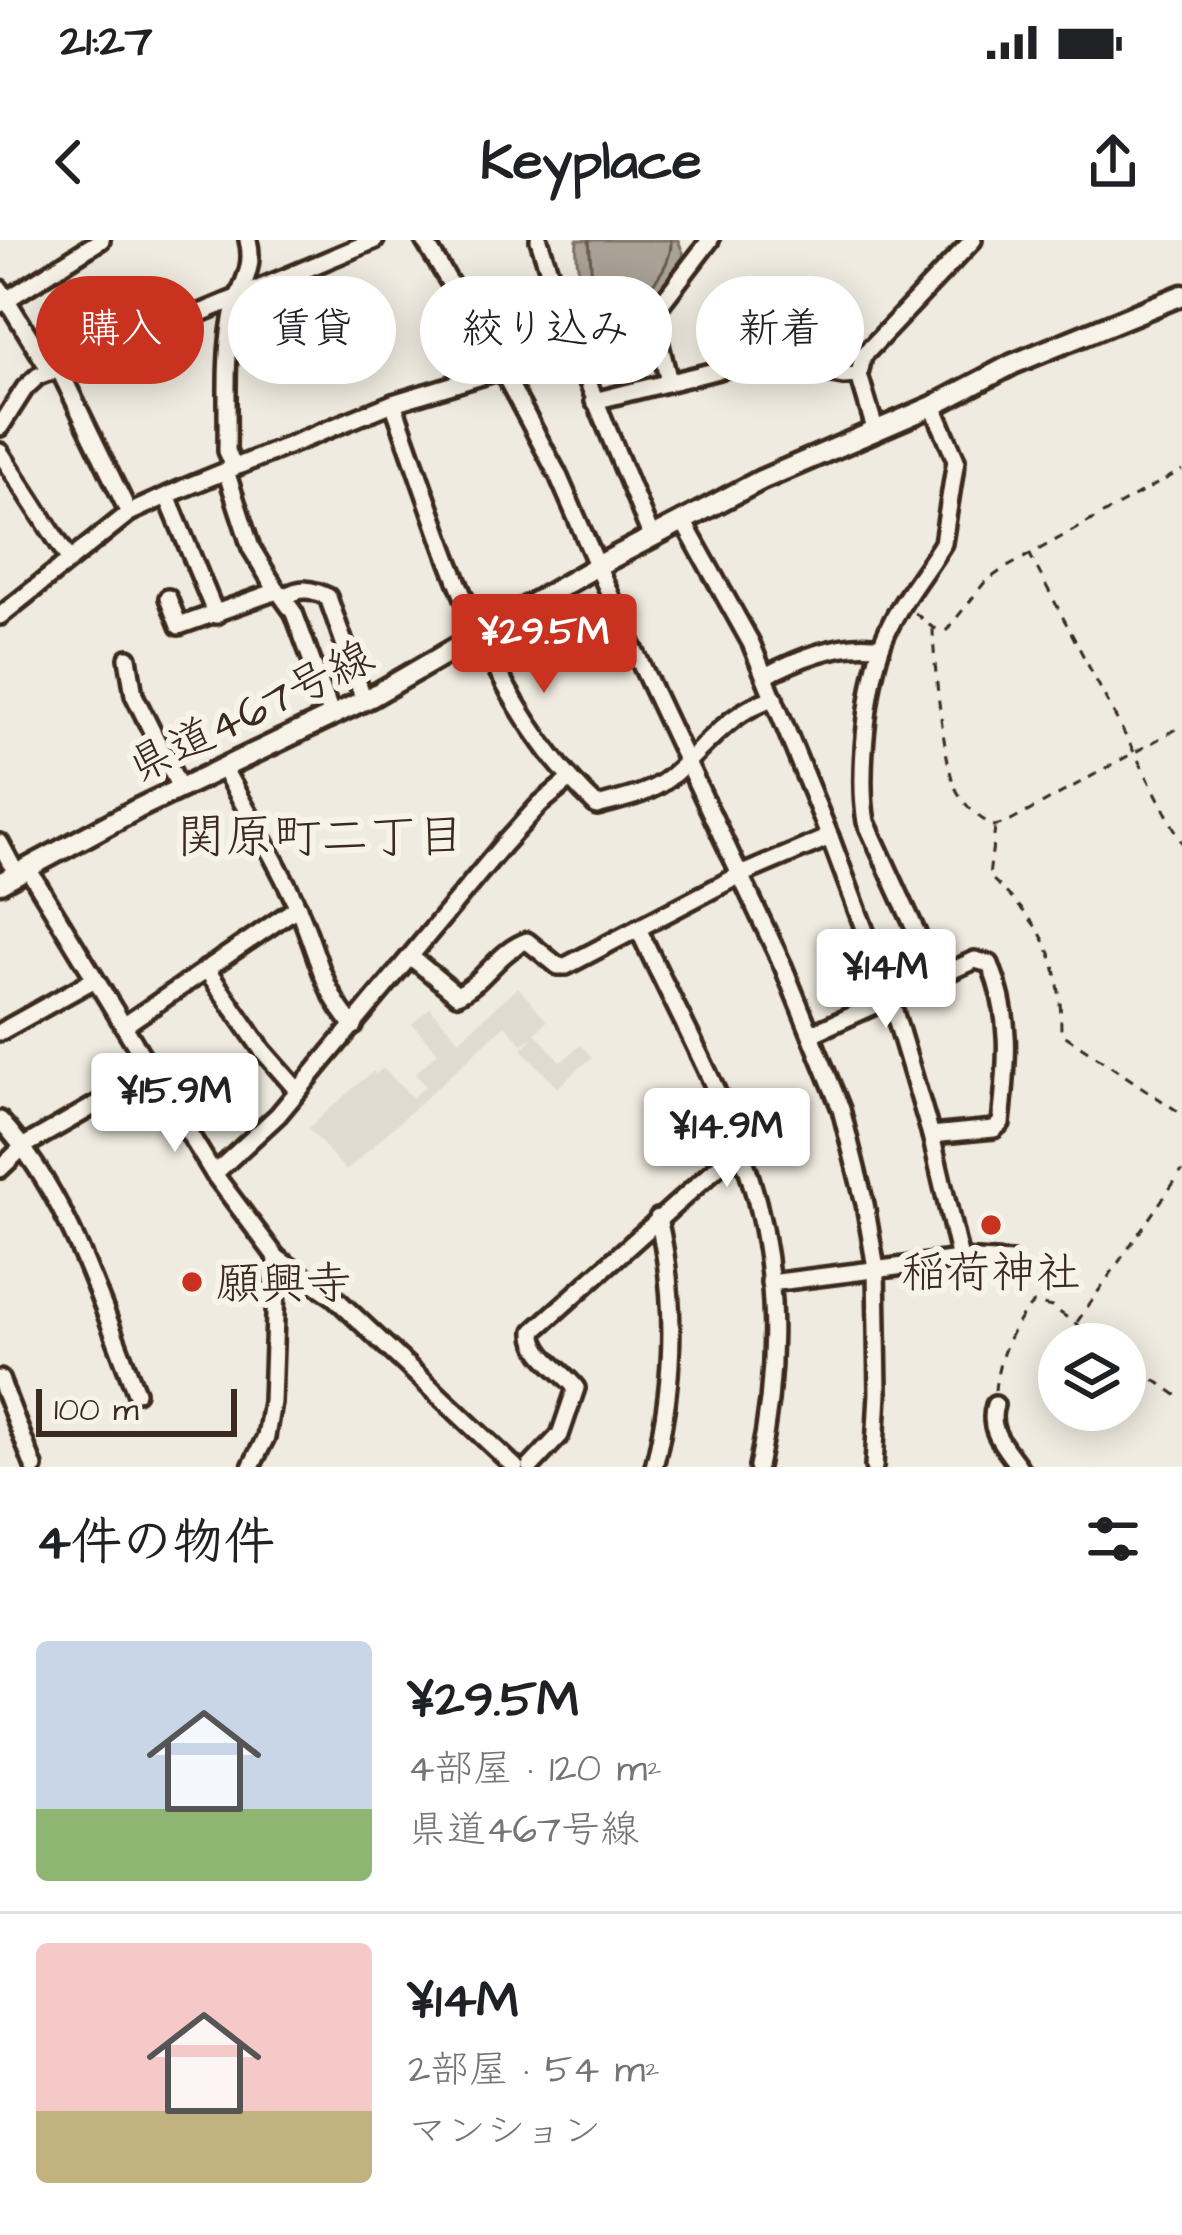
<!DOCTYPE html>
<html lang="ja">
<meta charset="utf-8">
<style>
:root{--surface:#fff;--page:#f2f2f2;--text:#202124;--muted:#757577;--line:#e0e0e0;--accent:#c8321e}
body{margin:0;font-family:"Architects Daughter","Klee One",sans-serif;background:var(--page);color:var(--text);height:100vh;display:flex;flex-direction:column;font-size:45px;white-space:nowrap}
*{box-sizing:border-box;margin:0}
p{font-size:39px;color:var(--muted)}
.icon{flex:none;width:66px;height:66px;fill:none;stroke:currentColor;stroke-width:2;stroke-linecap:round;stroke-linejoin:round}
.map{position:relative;height:1227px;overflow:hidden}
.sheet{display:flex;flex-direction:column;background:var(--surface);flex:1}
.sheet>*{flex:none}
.hud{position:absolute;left:36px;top:36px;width:1110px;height:108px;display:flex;gap:24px}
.controls{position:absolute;left:1038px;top:1083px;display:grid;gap:24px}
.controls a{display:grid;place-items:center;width:108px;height:108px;border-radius:50%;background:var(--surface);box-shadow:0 6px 30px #0003;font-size:60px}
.scale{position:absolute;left:36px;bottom:30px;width:201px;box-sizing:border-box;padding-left:12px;border:6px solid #3b2a1e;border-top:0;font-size:33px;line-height:42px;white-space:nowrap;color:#3b2a1e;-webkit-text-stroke:9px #f7f3e8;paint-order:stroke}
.price{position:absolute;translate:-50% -102px;padding:0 27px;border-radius:12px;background:#fff;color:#222;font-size:39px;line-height:78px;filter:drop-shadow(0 3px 6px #0008)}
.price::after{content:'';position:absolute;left:50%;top:72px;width:36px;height:27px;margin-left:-18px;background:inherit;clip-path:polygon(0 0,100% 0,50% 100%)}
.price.current{background:var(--accent);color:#fff}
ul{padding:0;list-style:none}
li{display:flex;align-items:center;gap:36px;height:300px;padding:0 36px}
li+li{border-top:3px solid var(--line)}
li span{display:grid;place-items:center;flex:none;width:336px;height:240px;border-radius:12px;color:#555}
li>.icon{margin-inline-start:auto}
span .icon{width:144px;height:144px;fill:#fffc;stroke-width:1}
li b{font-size:51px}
h2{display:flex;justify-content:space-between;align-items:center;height:144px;padding:0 36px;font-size:51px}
.pill{padding:0 42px;border-radius:54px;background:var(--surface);box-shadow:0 6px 30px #0003;font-size:42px;line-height:108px}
.pill.current{background:var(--accent);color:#fff}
.status{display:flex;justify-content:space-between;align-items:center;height:84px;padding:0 60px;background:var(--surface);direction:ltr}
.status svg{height:33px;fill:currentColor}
header{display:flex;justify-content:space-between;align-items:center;height:156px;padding:0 36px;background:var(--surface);font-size:54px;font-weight:800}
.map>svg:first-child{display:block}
</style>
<div class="status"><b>21:27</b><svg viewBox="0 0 49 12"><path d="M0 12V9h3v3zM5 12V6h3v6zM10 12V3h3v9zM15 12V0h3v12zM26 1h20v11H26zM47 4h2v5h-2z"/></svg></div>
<header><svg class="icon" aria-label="back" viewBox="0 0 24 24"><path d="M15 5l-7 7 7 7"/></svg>Keyplace<svg class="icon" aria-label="share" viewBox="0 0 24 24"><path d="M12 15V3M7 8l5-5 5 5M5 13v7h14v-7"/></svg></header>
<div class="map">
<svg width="1182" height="1227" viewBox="0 0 1182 1227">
<rect width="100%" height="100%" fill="#efebe0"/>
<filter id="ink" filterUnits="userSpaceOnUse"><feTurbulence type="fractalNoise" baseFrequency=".00833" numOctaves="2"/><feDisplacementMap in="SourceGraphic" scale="24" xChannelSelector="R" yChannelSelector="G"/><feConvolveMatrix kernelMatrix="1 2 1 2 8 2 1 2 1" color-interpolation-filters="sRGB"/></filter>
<g filter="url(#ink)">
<!-- built -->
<polygon fill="#e0dbd0" points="518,747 547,781 535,793 561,822 581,805 592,817 557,848 522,809 533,798 522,804 505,785 346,931 308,888 373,831 376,834 383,828 412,858 426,846 415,834 438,812 412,784 430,768 459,800"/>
<!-- water -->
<path fill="#aaa296" stroke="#7e7266" stroke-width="3" d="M577,0H678L684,15L647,68L620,74C586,56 574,39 577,0Z"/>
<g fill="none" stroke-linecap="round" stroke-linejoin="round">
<!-- shore -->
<path stroke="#675a4e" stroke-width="3" d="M589,0L592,39L624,61C649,57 672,25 671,0"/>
<!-- minor casing -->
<g stroke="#3b2a1e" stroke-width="24">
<g id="minor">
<polyline points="424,0 501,128 558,235 631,403 783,726 841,869 865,964 876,1028 878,1153 874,1227"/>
<polyline points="539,0 574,108 652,298"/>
<polyline points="0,49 51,132"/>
<polyline points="0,64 101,0"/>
<polyline points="647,80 657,92 669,142"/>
<polyline points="59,129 129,273"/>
<polyline points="594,161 759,120 843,136 859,135"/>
<path d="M393,163C444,302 485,461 597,566C622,559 648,555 669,538C705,509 727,472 774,458"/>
<path d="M933,166L956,220L943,303C923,336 893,370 881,407C867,451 858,537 866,582L937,737"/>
<polyline points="0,187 25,148 38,136 155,92 375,0"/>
<polyline points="876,192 859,135 863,116 973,0"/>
<polyline points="0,212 69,319"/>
<path d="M234,227L227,211C228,167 224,118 233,74C239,47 256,30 248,0"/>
<polyline points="167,256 216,375"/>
<polyline points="683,281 751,403 830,597 891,761 931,895 960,1019"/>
<polyline points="279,352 294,373 332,476"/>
<path d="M286,356C301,347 312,349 328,357L364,460"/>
<polyline points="168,358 179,386 277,351 251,308 226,231"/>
<polyline points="0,376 129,273 184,248 393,163 636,89 654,73 710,0"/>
<polyline points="128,418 134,455 180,548"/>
<path d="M765,436C797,419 843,400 881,407"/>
<path d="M223,527C248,574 277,620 298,668C316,708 323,754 354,786"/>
<polyline points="0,603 16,633"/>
<polyline points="27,627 214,934 277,1018 272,1162 266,1197 251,1227"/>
<path d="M638,688C675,769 721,849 749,934C779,1027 779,1131 758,1227"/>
<path d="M411,717L457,755C484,743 498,711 527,701L558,726H566L740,635L830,597"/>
<polyline points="206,729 263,811 298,851"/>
<polyline points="125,785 298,667"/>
<polyline points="0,792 95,739"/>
<path d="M811,794L975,720L990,724C1013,781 1007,824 1001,883L994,889L931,895"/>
<path d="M0,880C69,955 99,1059 136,1152"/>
<polyline points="0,929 24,906 155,831"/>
<polyline points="214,934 278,875 502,606 540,564 569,540"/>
<polyline points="277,1018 333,1056 515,1227"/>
<polyline points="770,1043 960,1019 1011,1022"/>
<polyline points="0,1139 34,1227"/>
<path d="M995,1165C987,1190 1004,1206 1019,1227"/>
<path d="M530,1227L560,1195L576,1148C562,1130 532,1114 534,1091L740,907"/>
<path d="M654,1227C674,1146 677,1060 658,978"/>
</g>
</g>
<!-- major casing -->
<g stroke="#3b2a1e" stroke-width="27">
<polyline id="major" points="0,643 137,569 371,457 599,325 761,240 933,166 1013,124 1182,55"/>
</g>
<!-- path -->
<g stroke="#3b2a1e" stroke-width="3" stroke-dasharray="9 9" stroke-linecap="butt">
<polyline points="1029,313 1182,603"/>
<polyline points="915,373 933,388 947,390 985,342 1002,330 1182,230"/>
<path d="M933,388C933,417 944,523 955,547C963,564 978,579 995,586L1011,581L1182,486"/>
<path d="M995,588L989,636C1045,689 1061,713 1061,793L1182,874"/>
<polyline points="1077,1082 1182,931"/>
<polyline points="1125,1119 1182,1159"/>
<path d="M995,1151C997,1122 1012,1082 1034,1063L1052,1067L1105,1104"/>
</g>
<!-- minor -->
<use href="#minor" stroke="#f7f3e8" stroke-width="15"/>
<!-- major -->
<use href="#major" stroke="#f7f3e8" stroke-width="18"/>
</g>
</g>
<!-- markers -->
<g fill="#c8321e" stroke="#f7f3e8" stroke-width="4.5">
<circle cx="991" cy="985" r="12"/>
<circle cx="192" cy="1042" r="12"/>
</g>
<g text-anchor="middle" stroke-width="12" stroke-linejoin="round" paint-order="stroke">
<!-- street labels -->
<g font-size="45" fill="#3b2a1e" stroke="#f7f3e8">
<text transform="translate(250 470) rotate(-26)" y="16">県道467号線</text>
</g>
<!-- poi labels -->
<g font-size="45" fill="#3b2a1e" stroke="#f7f3e8">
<text x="991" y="1047">稲荷神社</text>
<text x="216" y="1058" text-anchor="start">願興寺</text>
</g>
<!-- neighbourhood labels -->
<g font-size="48" fill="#3b2a1e" stroke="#f7f3e8">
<text x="321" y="612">関原町二丁目</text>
</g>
</g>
</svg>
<div class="controls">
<a><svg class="icon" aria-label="layers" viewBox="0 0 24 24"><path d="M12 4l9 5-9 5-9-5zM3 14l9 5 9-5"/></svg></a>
</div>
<div class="scale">100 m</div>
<b class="price current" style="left:544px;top:456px">¥29.5M</b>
<b class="price" style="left:886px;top:791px">¥14M</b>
<b class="price" style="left:175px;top:915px">¥15.9M</b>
<b class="price" style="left:727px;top:950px">¥14.9M</b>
<div class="hud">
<a class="pill current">購入</a>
<a class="pill">賃貸</a>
<a class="pill">絞り込み</a>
<a class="pill">新着</a>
</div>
</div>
<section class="sheet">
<h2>4件の物件<svg class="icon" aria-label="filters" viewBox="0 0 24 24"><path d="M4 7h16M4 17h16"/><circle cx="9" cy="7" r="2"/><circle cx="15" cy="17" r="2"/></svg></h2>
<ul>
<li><span style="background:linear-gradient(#c9d6e8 70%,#8fb573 0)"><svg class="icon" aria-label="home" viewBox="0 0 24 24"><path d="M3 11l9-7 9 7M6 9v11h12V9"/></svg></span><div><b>¥29.5M</b><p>4部屋 · 120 m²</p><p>県道467号線</p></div></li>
<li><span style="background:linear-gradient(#f6c9c9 70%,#c2b280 0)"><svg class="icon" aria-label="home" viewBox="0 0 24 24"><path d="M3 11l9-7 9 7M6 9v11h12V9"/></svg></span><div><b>¥14M</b><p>2部屋 · 54 m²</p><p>マンション</p></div></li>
</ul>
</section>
